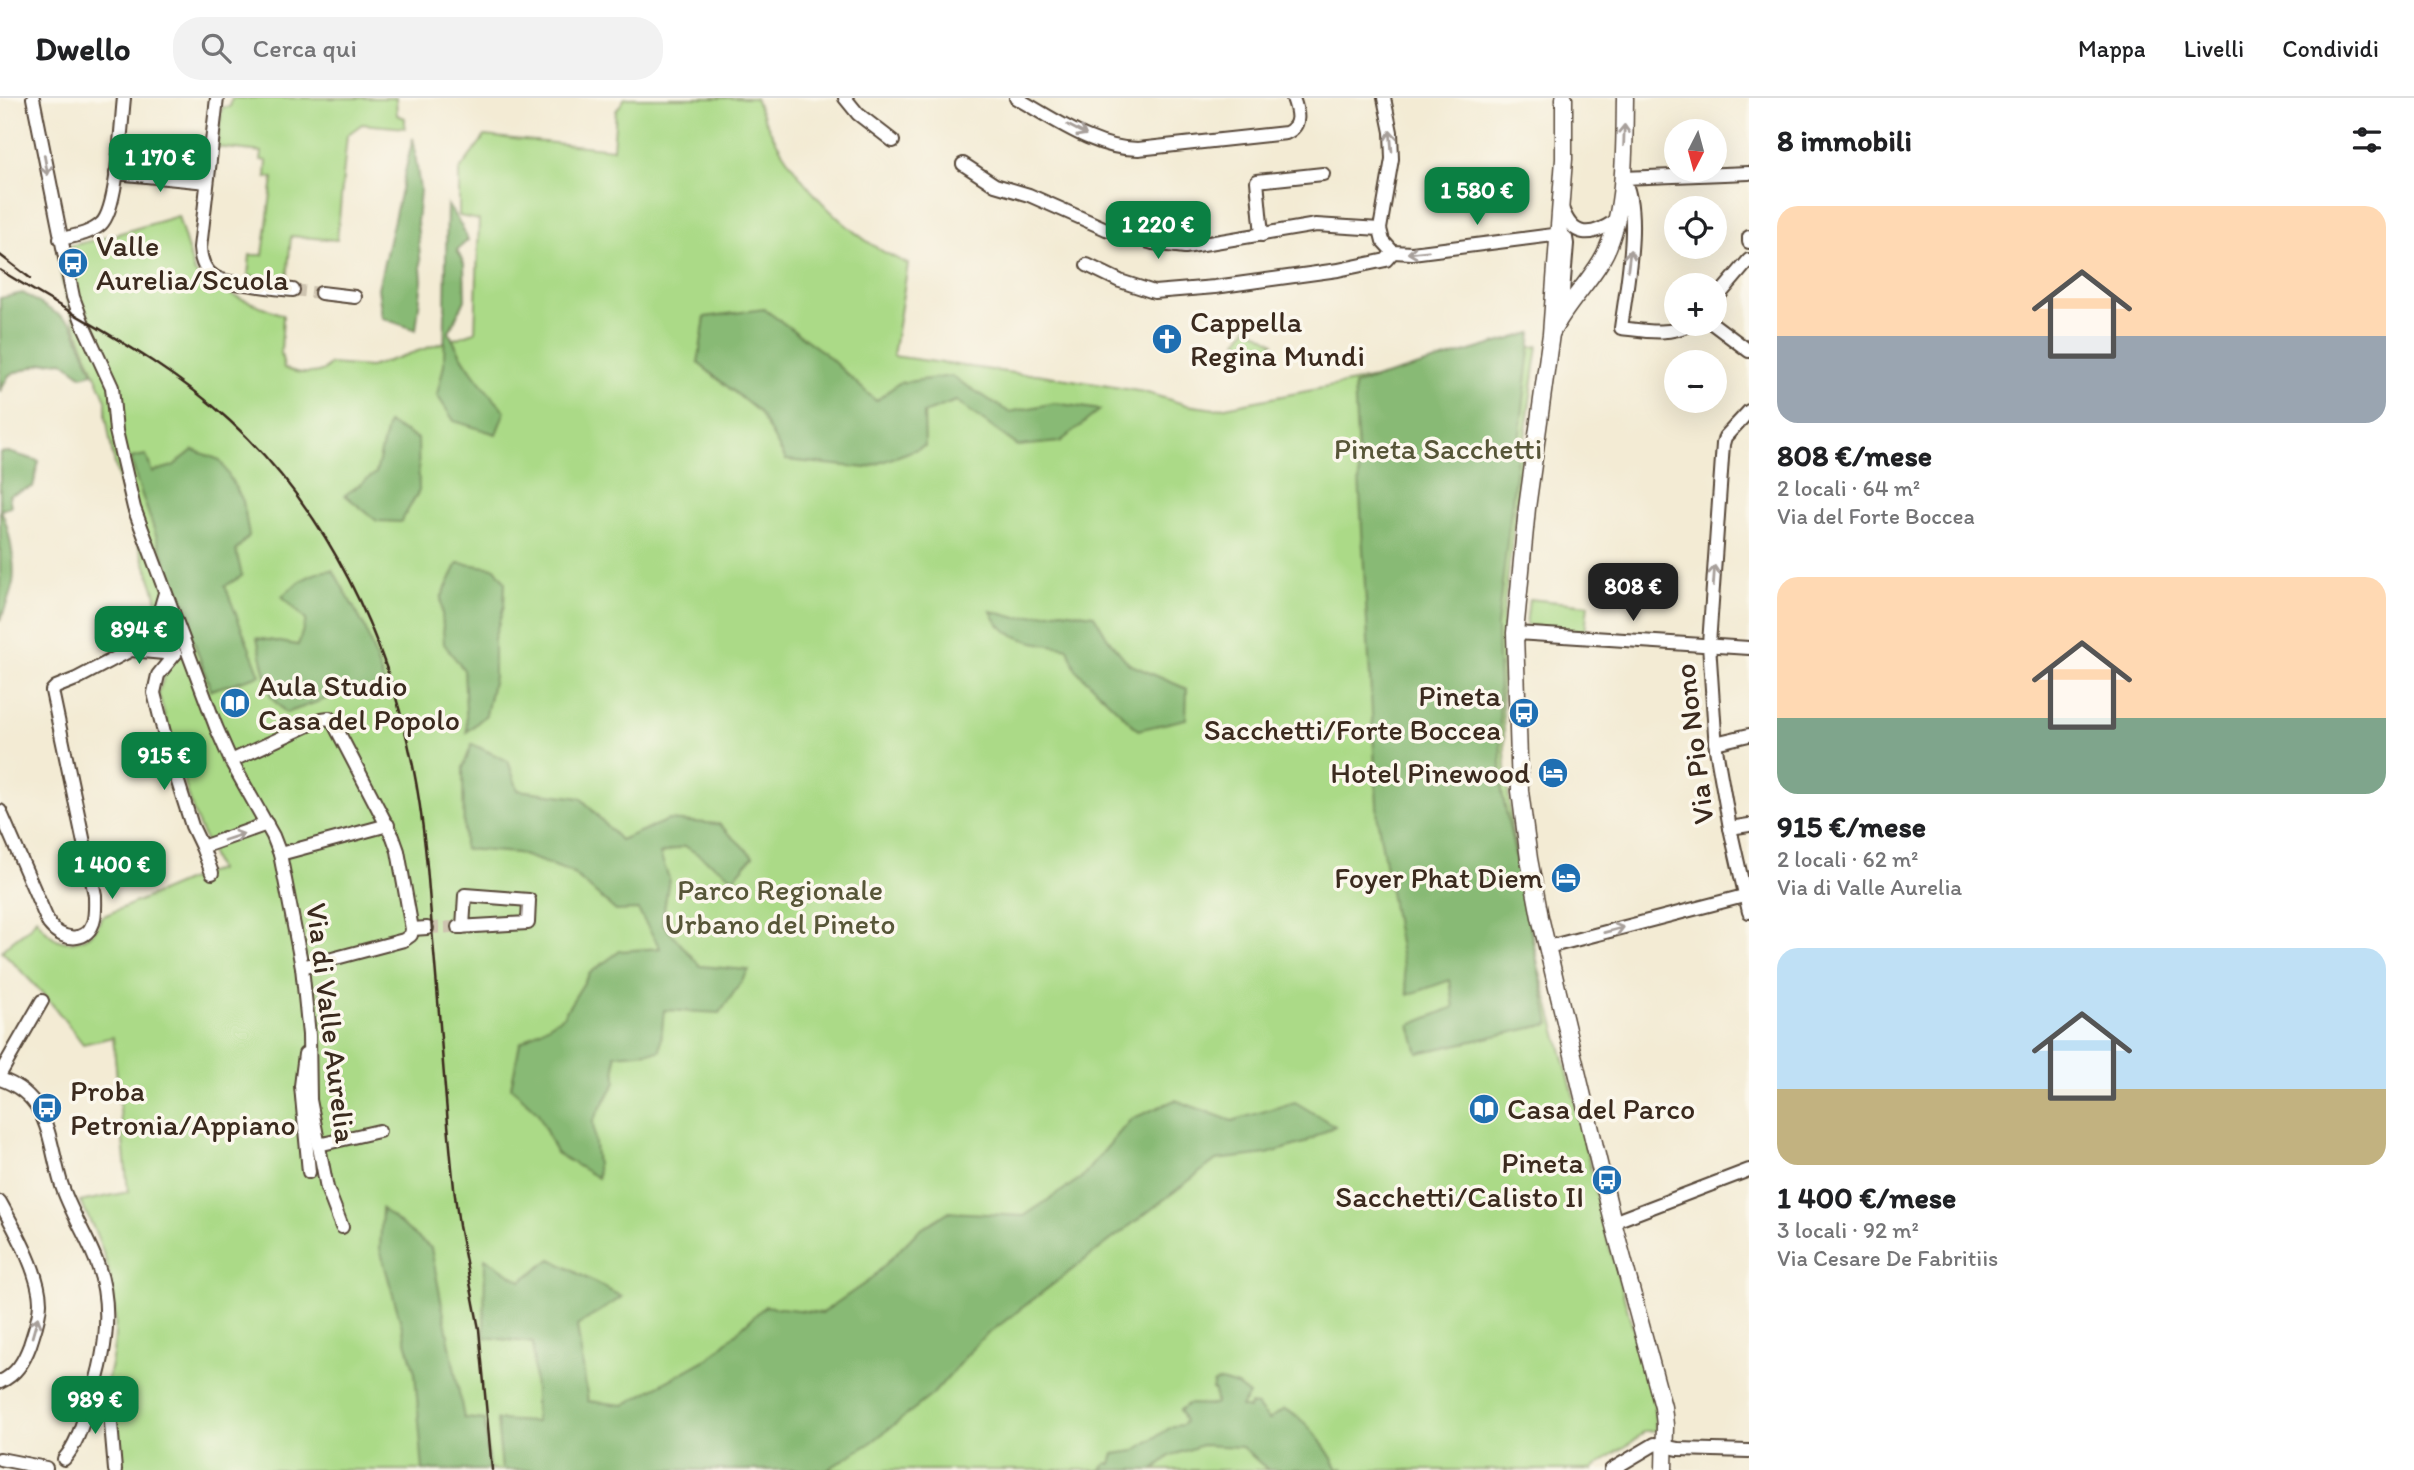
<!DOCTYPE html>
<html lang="it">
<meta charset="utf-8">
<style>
:root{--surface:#fff;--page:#f2f2f2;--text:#202124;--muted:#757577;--line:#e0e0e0;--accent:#0b8043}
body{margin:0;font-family:Itim,sans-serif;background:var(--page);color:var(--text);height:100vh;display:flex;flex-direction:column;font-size:26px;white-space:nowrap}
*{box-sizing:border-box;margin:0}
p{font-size:23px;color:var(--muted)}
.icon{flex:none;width:38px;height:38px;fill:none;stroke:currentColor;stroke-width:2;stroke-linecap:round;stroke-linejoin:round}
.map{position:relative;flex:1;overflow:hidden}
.sheet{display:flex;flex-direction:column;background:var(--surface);width:665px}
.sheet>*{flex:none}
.needle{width:46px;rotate:186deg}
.tools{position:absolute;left:1664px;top:21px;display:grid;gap:14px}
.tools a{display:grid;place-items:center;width:63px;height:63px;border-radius:50%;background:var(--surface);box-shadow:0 7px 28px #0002;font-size:35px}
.price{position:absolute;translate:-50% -60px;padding:0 16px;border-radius:14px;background:var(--accent);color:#fff;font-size:23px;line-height:46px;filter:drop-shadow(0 2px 4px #0008)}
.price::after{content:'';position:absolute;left:50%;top:42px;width:21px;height:16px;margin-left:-10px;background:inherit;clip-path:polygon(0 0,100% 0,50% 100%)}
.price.selected{background:#222;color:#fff}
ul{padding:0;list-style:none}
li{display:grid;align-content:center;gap:14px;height:371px;padding:0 28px}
li span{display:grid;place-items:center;height:217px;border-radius:21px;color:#555}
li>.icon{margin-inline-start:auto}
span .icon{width:126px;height:126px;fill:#fffc;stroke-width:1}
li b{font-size:30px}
h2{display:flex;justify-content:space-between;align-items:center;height:84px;padding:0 28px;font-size:30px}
header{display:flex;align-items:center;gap:42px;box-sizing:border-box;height:98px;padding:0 35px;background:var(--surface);border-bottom:2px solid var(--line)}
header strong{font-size:33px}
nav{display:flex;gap:38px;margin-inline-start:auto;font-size:24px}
.search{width:490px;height:63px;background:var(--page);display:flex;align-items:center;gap:18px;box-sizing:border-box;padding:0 24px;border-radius:28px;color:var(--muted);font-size:26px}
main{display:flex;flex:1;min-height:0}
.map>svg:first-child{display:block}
</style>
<header>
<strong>Dwello</strong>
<div class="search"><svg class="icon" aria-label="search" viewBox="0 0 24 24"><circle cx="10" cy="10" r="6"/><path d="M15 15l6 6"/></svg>Cerca qui</div>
<nav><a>Mappa</a><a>Livelli</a><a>Condividi</a></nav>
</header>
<main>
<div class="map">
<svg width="1749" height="1372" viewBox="0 0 1749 1372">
<rect width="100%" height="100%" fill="#fbf7ec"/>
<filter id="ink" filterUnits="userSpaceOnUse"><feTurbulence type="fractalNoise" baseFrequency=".0143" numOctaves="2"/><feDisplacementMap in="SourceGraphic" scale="14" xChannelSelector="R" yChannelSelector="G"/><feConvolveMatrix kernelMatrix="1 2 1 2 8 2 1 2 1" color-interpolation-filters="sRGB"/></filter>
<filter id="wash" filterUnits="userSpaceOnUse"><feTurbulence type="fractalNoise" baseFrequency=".00686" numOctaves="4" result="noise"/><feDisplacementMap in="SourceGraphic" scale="28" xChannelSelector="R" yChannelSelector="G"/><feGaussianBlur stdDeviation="1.57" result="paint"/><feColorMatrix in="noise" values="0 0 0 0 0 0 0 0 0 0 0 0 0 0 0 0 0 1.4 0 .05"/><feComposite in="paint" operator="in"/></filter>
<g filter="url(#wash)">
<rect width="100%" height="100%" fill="#f3ebd4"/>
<!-- green -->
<g fill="#abda87" stroke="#738252" stroke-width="2">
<polygon points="232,0 396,0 397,17 405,20 405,30 362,26 347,37 337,142 291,138 287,182 248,178 250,157 263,157 273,80 266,79 267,63 261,62 262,54 217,49 222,9 230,9"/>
<path d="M625,0H755C778,58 821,113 874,148C884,155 896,160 908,166L893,258L1020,276H1037L1144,294L1187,307L1215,311L1538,248L1520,373L1503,519L1502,597L1506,672L1512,732L1538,867L1571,987L1606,1137L1654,1303L1656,1333H1644C1635,1346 1606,1358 1592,1372H119L112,1294L106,1285C126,1223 112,1159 80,1104L128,1094L113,939L83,946L48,901L2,853C12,839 29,835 36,820C48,838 62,851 84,840C94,835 98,830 101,819L200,777L218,772L194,716L158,595L167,571L163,560L164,547L155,494L125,408L112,354L106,318V302C86,254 62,205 57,151L107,139L178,118L194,173L204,186L283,217L281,255L284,270C297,276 322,279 330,266L370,269L475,234L479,122L459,118V73L485,38L613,51L616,13Z"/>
<polygon points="1248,228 1274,245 1264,259 1238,242"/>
<polygon points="1529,501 1588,507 1585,534 1526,527"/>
</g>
<!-- forest -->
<g fill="#88ba74" stroke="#627249" stroke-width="2">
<polygon points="413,40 420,92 417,124 422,182 416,232 382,220 378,190"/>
<path d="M447,106L461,127L468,142L457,152L464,166L465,202L449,234C463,265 482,288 505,313L496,336L454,323L437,297L444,267Z"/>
<polygon points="23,195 72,225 93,275 82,278 63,263 43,265 9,277 0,294 0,200"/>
<polygon points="764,211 823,254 876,303 899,285 951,278 1009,314 1055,305 1100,312 1060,344 1018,348 956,303 924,315 925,348 866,370 786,362 759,314 698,265 705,219"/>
<polygon points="1532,235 1497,529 1502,694 1550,926 1418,955 1410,927 1454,909 1450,882 1408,897 1378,725 1354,287"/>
<polygon points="388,325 418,341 419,393 401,424 377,423 345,397 376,375"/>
<polygon points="193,352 220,362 243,403 249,438 236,452 242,478 225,488 260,577 211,592 137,383 131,360 146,357 152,374 173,368"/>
<path d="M8,354L39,363L33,389L9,397L11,408L1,412C9,429 16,466 13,485C10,498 5,511 0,523V355Z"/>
<polygon points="458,465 495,470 505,484 504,508 494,541 494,579 486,617 467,634 464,572 444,546 441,500"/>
<path d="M333,472L365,530L387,593L363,598L348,593L286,615L271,599L257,540L298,547L306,522L282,498C298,484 312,473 333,472Z"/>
<path d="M991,513L1017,520L1062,513L1094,517L1108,541L1129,566L1187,591L1186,621L1138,632L1076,572L1068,550C1040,545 1003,544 991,513Z"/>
<polygon points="472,646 508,663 518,692 581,700 620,742 668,722 719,726 753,758 734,780 685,748 660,756 669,780 662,825 700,868 749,872 720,915 664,912 660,953 615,957 616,984 593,1023 598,1080 556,1055 538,1015 511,989 520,945 563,918 590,875 620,853 660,850 638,812 616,813 571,774 517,755 464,751 463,670"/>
<polygon points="1175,1002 1232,1023 1295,1004 1335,1028 1304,1045 1267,1056 1216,1062 980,1242 933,1296 872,1344 827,1372 502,1372 497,1322 536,1324 533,1245 484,1239 485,1160 521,1183 551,1161 622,1199 577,1228 588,1303 624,1307 709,1260 765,1208 822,1215 871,1181 918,1133 948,1114 1024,1118 1081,1080 1131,1021"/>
<polygon points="382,1111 431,1150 464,1320 485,1322 489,1372 423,1372 415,1275 380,1151"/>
<path d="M1221,1283L1237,1288L1249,1297L1241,1309L1248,1311L1250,1307L1257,1308L1269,1322L1284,1311C1308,1321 1326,1349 1338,1371L1343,1370L1344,1372H1268L1242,1349L1202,1347L1170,1358L1153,1372H1100L1107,1365L1111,1366L1114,1356L1134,1353L1173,1328L1182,1327L1185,1324L1180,1312L1188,1306L1215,1307L1216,1305L1215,1293L1212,1291L1214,1285Z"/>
</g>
</g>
<g filter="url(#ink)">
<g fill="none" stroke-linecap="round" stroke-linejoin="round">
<!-- minor-tunnel -->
<g stroke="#cec4b0" stroke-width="12" stroke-dasharray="12 6" stroke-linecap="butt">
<polyline points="293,192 321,195"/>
<polyline points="427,830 458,829"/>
</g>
<!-- minor casing -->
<g stroke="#574739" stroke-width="16">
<g id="minor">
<polyline points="33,0 73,199 83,226 112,289 116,333 134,410 216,629 231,663 273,738 280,756 302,869 309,937 310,1002 327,1090 342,1129"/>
<path d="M217,0L200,150C202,184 226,184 253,187C266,189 279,191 293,192"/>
<polyline points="845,0 858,16 893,43"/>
<path d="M1016,0C1053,20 1094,51 1138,51L1286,35C1302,28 1298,14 1293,0"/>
<polyline points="1384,0 1391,34 1392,61 1380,131 1383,143 1393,154"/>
<polyline points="963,66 995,87 1029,97 1106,131 1153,145 1185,149 1316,127 1380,131"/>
<polyline points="116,75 207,84"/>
<path d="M1562,110C1573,141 1591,139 1615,123"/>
<polyline points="1262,137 1257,83 1323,76"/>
<polyline points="1749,139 1749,144"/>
<path d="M60,141C74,138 90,136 101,126C118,111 121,25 124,0"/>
<polyline points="1393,154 1412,155 1561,136 1566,140 1567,146 1561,218"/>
<polyline points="1087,167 1120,183 1154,194 1215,189 1338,172 1386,162 1393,154"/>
<polyline points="321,195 355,199"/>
<polyline points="1715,202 1749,162"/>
<path d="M1691,226C1668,238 1646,233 1621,230C1626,192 1642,112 1623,80L1749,75"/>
<polyline points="1713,226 1749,253"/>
<polyline points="1749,313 1725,339 1723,346 1709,546 1716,651 1730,730 1749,814"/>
<polyline points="165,495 160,512 175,556"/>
<polyline points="1515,535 1749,550"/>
<polyline points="175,556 158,577 154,595 171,662 192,728 202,749 267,726"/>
<polyline points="1715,645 1749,637"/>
<polyline points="231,663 322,621 329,620 332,622 393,739 398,753 412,831"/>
<path d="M0,713L49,826C60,841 85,847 93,825C96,816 95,806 95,797L52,593L56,589L76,581L131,552L175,556"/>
<polyline points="1730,730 1749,727"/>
<polyline points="202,749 212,775"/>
<polyline points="280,756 388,727"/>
<polyline points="458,829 528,825 529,802 465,797 463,829"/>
<polyline points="412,831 427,830"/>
<polyline points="1548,849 1744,798"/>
<polyline points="302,869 404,842 411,837 412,831"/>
<polyline points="305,956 301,988 309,1074"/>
<polyline points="0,976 42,903"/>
<path d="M0,981C50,998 48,1042 61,1085C70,1114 88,1139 98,1168C114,1212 105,1260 90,1303C83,1323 78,1345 64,1361"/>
<polyline points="318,1047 379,1033"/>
<path d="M0,1104C14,1130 40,1175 40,1205C40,1219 34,1234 30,1247C24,1263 17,1276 0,1284"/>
<polyline points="1613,1124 1749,1072"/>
<polyline points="96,1284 105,1292 109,1302 115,1372"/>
<polyline points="0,1361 46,1370"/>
<polyline points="1611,1372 1655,1346 1678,1351 1749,1353"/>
</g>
</g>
<!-- major casing -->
<g stroke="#574739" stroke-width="19">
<g id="major">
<polyline points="1564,0 1564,61 1551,236 1527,410 1515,535 1520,693 1529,761 1540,819 1613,1124 1663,1309 1665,1327 1664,1372"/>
<path d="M1552,234C1565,208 1586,188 1601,163C1627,120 1624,49 1625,0"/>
</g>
</g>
<!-- minor -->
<use href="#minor" stroke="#fff" stroke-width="12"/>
<!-- major -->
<use href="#major" stroke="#fff" stroke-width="16"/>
<!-- rail -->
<g stroke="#3b2a1e" stroke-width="2.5">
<polyline points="0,157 30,180"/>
<path d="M0,172C78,221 162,260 230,323C328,413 387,539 413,668C424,722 428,777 432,832C440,918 445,1004 454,1090L459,1128L479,1231L492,1372"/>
</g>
</g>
<!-- one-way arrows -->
<defs><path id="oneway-shaft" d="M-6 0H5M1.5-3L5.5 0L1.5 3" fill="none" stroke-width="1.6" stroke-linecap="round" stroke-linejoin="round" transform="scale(1.75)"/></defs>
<g stroke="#a79f9a">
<use href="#oneway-shaft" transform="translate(1077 32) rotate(28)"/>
<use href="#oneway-shaft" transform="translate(1624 37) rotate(-88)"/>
<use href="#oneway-shaft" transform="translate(1391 43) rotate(-95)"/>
<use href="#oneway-shaft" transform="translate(46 67) rotate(80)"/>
<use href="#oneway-shaft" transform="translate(1418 154) rotate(174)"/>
<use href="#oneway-shaft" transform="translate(1629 162) rotate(-83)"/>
<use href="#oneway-shaft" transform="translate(1714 478) rotate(-86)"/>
<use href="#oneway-shaft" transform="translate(234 739) rotate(-18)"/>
<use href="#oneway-shaft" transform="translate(1614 832) rotate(-15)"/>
<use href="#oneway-shaft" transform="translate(35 1229) rotate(-74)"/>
</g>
</g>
<!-- icons -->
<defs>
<g id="bus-disc" transform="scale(1.575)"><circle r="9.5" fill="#1f6fb2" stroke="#fbf7ec"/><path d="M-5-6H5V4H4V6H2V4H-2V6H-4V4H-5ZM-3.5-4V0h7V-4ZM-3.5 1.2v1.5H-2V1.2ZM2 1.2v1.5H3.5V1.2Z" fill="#fff"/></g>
<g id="church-disc" transform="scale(1.575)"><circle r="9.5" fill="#1f6fb2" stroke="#fbf7ec"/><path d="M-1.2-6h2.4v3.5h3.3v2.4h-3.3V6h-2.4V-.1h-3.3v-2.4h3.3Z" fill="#fff"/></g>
<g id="library-disc" transform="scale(1.575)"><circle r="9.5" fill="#1f6fb2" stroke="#fbf7ec"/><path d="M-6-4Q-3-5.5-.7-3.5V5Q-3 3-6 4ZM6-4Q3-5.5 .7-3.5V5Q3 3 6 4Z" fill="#fff"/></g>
<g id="hotel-disc" transform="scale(1.575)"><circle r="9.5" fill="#1f6fb2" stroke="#fbf7ec"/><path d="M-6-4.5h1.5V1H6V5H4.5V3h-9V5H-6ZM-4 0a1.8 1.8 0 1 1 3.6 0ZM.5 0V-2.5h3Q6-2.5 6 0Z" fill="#fff"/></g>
</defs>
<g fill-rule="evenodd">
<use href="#bus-disc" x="73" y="165"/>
<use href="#church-disc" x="1167" y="241"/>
<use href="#library-disc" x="235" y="605"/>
<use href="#bus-disc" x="1524" y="615"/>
<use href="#hotel-disc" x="1553" y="675"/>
<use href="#hotel-disc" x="1566" y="780"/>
<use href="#bus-disc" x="47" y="1010"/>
<use href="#library-disc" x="1484" y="1011"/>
<use href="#bus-disc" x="1607" y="1082"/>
</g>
<g text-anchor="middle" stroke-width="7" stroke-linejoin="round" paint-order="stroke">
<!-- poi labels -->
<g font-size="30" fill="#3b2a1e" stroke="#fbf7ec" text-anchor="start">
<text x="96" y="158">Valle<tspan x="96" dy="34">Aurelia/Scuola</tspan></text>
<text x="1190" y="234">Cappella<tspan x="1190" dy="34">Regina Mundi</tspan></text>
<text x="258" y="598">Aula Studio<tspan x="258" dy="34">Casa del Popolo</tspan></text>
<text x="1501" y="608" text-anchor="end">Pineta<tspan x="1501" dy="34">Sacchetti/Forte Boccea</tspan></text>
<text x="1530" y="685" text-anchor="end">Hotel Pinewood</text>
<text x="1543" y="790" text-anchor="end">Foyer Phat Diem</text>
<text x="70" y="1003">Proba<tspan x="70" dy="34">Petronia/Appiano</tspan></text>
<text x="1507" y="1021">Casa del Parco</text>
<text x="1584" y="1075" text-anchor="end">Pineta<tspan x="1584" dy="34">Sacchetti/Calisto II</tspan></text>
</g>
<!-- park labels -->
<g font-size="30" fill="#575638" stroke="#fbf7ec">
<text x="1438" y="361">Pineta Sacchetti</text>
<text x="780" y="802">Parco Regionale<tspan x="780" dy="34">Urbano del Pineto</tspan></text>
</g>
<!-- street labels -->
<g font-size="30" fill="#3b2a1e" stroke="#fbf7ec">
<text transform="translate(1694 646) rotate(-97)" y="10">Via Pio Nono</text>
<text transform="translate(331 925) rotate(83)" y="10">Via di Valle Aurelia</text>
</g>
</g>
</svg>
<div class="tools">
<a><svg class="needle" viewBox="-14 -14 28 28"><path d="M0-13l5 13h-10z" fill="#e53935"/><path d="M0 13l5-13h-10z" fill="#757577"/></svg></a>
<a><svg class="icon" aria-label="locate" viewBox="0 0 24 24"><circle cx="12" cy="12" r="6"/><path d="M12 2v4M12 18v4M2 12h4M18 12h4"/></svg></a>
<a>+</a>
<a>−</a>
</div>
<b class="price" style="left:160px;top:96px">1 170 €</b>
<b class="price" style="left:1477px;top:129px">1 580 €</b>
<b class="price" style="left:1158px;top:163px">1 220 €</b>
<b class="price selected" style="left:1633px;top:525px">808 €</b>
<b class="price" style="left:139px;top:568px">894 €</b>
<b class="price" style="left:164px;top:694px">915 €</b>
<b class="price" style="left:112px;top:803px">1 400 €</b>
<b class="price" style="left:95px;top:1338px">989 €</b>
</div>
<section class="sheet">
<h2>8 immobili<svg class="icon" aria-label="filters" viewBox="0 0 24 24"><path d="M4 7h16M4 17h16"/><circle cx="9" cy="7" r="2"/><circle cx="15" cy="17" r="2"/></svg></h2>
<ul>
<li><span style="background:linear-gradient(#ffd9b3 60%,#9aa5b1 0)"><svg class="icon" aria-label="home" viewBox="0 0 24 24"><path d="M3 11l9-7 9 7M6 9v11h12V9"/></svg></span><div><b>808 €/mese</b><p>2 locali · 64 m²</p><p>Via del Forte Boccea</p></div></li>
<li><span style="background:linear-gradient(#ffd9b3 65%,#7fa58c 0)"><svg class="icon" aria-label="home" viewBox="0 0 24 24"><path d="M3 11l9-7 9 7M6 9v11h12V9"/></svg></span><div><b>915 €/mese</b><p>2 locali · 62 m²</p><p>Via di Valle Aurelia</p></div></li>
<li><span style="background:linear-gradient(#bfe0f5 65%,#c2b280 0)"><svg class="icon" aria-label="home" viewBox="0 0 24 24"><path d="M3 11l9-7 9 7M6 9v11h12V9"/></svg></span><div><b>1 400 €/mese</b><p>3 locali · 92 m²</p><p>Via Cesare De Fabritiis</p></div></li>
</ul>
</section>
</main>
